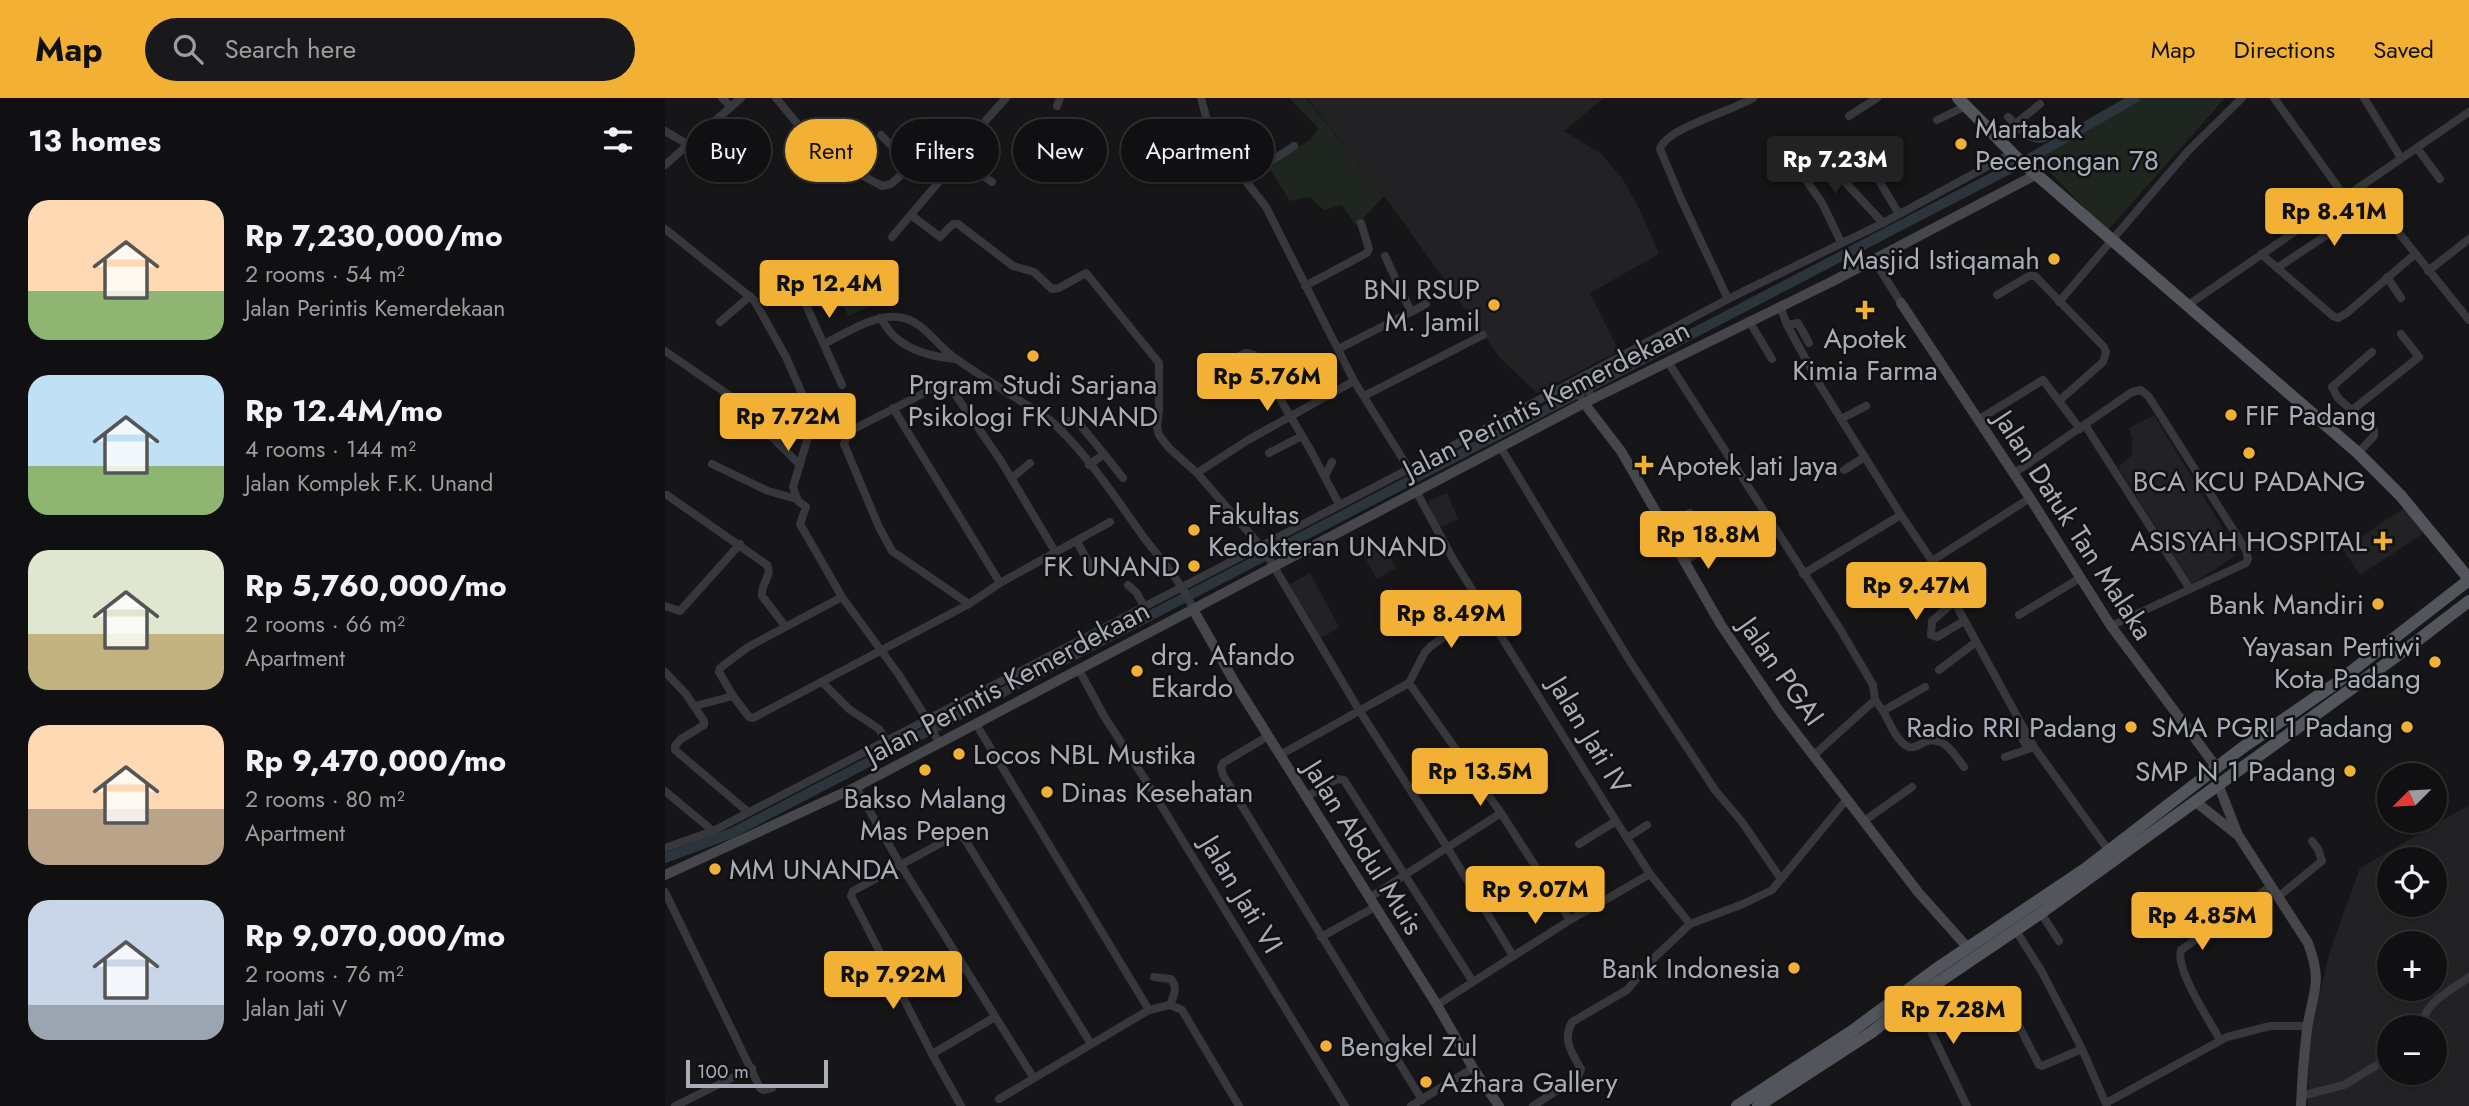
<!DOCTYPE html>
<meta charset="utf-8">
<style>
:root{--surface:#101012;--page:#19191b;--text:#f1f3f6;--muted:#9c9d9f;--line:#303032;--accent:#f2b134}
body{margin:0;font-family:Jost,sans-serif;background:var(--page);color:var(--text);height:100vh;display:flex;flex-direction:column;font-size:26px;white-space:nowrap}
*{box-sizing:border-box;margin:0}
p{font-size:23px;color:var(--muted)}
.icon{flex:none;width:38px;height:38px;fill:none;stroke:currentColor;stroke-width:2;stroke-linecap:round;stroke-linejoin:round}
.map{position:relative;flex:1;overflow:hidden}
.panel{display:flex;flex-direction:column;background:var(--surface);width:665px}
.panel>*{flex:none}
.hud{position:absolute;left:21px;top:21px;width:665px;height:63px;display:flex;gap:14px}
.needle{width:46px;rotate:246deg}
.fabs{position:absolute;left:1712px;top:665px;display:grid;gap:14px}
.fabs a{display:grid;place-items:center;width:70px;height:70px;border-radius:50%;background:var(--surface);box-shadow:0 2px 5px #0004,0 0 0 2px var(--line);font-size:35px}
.scale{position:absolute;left:21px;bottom:18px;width:142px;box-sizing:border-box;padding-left:7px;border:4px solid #a8adb8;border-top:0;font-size:19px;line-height:24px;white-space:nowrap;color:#a8adb8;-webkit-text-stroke:5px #111113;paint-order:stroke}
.price{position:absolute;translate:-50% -60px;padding:0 16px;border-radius:7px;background:var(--accent);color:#111;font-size:23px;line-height:46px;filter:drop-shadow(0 2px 4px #0008)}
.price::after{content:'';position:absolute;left:50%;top:42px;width:21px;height:16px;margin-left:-10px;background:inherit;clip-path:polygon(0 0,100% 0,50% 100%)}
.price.selected{background:#222;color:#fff}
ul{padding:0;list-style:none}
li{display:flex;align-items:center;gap:21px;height:175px;padding:0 28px}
li span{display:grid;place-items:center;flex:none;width:196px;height:140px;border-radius:21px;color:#555}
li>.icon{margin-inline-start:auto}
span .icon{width:84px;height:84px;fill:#fffc;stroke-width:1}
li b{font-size:30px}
h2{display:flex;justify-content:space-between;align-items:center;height:84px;padding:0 28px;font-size:30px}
.tag{padding:0 24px;border-radius:32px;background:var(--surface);box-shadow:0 2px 5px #0004,0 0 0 2px var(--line);font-size:24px;line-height:63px}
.tag.selected{background:var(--accent);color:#111}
header{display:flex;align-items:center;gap:42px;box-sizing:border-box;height:98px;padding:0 35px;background:var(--accent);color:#111}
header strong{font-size:33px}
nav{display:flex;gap:38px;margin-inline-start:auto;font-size:24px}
.search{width:490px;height:63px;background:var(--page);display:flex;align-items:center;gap:18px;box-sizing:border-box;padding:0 24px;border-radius:38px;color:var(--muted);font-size:26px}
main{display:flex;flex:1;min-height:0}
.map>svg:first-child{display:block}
</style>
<header>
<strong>Map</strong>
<div class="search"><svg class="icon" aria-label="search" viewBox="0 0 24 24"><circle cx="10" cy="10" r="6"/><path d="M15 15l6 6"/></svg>Search here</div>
<nav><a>Map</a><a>Directions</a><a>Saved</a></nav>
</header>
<main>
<section class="panel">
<h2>13 homes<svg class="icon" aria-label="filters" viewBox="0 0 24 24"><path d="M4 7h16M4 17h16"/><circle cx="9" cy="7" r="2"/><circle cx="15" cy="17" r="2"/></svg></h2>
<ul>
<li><span style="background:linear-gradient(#ffd9b3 65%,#8fb573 0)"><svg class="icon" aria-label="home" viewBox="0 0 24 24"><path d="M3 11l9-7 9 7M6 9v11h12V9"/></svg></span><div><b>Rp 7,230,000/mo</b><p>2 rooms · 54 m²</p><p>Jalan Perintis Kemerdekaan</p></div></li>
<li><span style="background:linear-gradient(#bfe0f5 65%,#8fb573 0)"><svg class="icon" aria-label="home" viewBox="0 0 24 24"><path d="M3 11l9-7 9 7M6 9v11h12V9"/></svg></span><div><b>Rp 12.4M/mo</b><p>4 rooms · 144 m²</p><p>Jalan Komplek F.K. Unand</p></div></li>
<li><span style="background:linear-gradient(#dfe7d0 60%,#c2b280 0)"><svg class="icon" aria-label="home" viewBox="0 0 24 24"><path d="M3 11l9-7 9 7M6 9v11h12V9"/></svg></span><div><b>Rp 5,760,000/mo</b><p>2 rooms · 66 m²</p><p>Apartment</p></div></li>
<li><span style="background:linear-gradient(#ffd9b3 60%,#b9a48a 0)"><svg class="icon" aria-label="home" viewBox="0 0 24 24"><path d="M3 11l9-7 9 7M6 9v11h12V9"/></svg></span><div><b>Rp 9,470,000/mo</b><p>2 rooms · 80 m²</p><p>Apartment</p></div></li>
<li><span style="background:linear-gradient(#c9d6e8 75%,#9aa5b1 0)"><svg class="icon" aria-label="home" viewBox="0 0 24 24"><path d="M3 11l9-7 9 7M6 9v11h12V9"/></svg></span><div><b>Rp 9,070,000/mo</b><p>2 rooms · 76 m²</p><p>Jalan Jati V</p></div></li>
</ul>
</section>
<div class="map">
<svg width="1804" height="1008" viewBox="0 0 1804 1008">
<rect width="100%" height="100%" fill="#161618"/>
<!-- built -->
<g fill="#222225" fill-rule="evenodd">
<polygon points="642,0 939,0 899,33 935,55 957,80 975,112 994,156 925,195 954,253 872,295 835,260 726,107"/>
<polygon points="1489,317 1564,441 1570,458 1527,486 1453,369 1467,357 1467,342 1464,330"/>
<polygon points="782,395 793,421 773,430 763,403"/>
<polygon points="1739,410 1759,435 1695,477 1678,451"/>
<polygon points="716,443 731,470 712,481 696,453"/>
<polygon points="645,475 674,529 655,541 624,487"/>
<path d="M1804,707V1008H1643L1644,941L1665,853L1695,770ZM1724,761H1769V807H1724ZM1724,845H1769V891H1724ZM1724,929H1769V975H1724Z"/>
</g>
<!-- green -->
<g fill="#1e261f">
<polygon points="624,0 641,0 719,98 691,128 677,107 659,112 645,99 625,103 603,68 646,41 653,30"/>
<polygon points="1475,0 1560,0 1442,133 1373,62"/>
<polygon points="188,173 204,209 183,218 167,182"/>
</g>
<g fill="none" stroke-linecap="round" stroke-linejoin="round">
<!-- canal -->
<polyline stroke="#2c353c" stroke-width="10" points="0,760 67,735 1369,58 1470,0"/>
<!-- street -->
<g stroke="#37383d" stroke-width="8">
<polyline points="57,0 66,9"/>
<polyline points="111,0 140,35 191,74 217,88 226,86 246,68 272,84"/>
<polyline points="536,0 543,26 554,49 601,109 689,283 744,371"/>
<polyline points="1609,0 1680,99"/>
<polyline points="1699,0 1736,60"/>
<polyline points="392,8 395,0"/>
<polyline points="1184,18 1212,0"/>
<path d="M1343,19C1364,38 1367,49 1395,33"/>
<polyline points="1272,22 1301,8"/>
<polyline points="0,33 24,47"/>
<polyline points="216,37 246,68"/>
<polyline points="1332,41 1375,6"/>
<polyline points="1752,50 1775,81"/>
<polyline points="294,60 327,84"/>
<polyline points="0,67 76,0"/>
<polyline points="1132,69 1157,105 1176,144"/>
<polyline points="1168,71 1218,125"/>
<polyline points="580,80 629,48"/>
<polyline points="1180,81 1198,73 1210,76 1234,116"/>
<polyline points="1696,88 1804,222"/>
<polyline points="246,117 275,139 288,126 293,126 348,168 369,174 387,191 394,190 421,175 494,265 494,312 492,329 494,337 504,350 532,375 599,452 694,612 782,749 848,858"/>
<polyline points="0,131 89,202 121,259 145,314 144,336 128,389 133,403 141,409 135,426 177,499 234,577 262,621 274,645"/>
<polyline points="227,139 294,60 322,21 341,0"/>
<polyline points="1596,156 1668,218 1673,220 1682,215 1750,156"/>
<polyline points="1209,162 1236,205"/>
<polyline points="124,169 177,287"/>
<polyline points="1612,170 1710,105"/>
<polyline points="1763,173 1804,141"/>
<polyline points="1722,179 1736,200"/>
<polyline points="640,188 702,155 704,151 696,125"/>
<polyline points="1332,197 1364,178 1370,178 1439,249 1441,254 1438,264 1395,302"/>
<path d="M1063,201L1016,101L995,51C1001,30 1068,13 1088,0"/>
<polyline points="1394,204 1523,53 1577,0"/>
<polyline points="1523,207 1804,14"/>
<polyline points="1115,208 1122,227 1156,289 1236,417 1267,463 1369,649 1444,753"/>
<polyline points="746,214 761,206"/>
<path d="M215,220C220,226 224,234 230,239C245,253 271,259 290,261"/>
<polyline points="1084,223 1107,261"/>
<polyline points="55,224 85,198"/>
<polyline points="1122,227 1133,225 1144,245"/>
<path d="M159,246C181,235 209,216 234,219C258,222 272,248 290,260C321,282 353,301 385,322C422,355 451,401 480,441C498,464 518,486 529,513"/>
<polyline points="673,251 746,214 720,158"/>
<polyline points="0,253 68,300 135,367"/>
<polyline points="1003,264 1175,531 1208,587 1210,602 1149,657"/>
<polyline points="557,266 581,255 589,257 646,353 674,406"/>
<polyline points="915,280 928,301"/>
<polyline points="907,284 919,305"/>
<polyline points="699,298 818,237"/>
<polyline points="228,310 335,485"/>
<polyline points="1686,313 1754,259 1736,236"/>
<polyline points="1176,321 1201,308"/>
<polyline points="1313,322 1378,282 1415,331"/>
<polyline points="1420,327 1525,491"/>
<polyline points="394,331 403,323 412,323 439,356 424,367"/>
<polyline points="836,350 966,565 1050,692 1077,724 1116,781"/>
<polyline points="604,355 637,338"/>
<polyline points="1693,355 1709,338 1709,332 1673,300 1667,289 1707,254"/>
<polyline points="439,356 458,380"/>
<polyline points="47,366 103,393 132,401"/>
<polyline points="1179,372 1200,359"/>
<polyline points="532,375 583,342 689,283"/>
<polyline points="1348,376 1467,294 1476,292 1484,299 1581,452 1583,461 1581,465 1446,528"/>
<polyline points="660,378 667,364"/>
<polyline points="347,380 365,365"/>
<polyline points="751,393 788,461 951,723 985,776 1025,826"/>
<path d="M2,397L102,467C108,478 95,486 97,498L120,528"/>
<polyline points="1001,430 1025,415"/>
<polyline points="412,444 429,474"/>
<polyline points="1019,463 1043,449"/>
<polyline points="1267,463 1365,400"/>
<polyline points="1138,476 1236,417"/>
<polyline points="463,487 471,494 479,508"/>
<polyline points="1289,504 1267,523 1266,537 1272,539 1299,523"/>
<polyline points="304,506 227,453 214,429 179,346 183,334 267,291 280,287 285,289 336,363 391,455"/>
<polyline points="0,508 15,513 75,446"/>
<polyline points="1354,517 1415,480"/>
<polyline points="414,572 439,618 483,686 680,1008"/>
<polyline points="1274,572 1311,544"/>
<polyline points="0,574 21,596 39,623 39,627 16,641 10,648 10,652 83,714"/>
<polyline points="157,584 184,611 214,631 221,643"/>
<polyline points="744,585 836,715 905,822"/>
<polyline points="68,598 54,574 55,570 83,549 177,499"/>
<polyline points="1210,602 1218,613 1260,589"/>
<polyline points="30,608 68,598 84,619 88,620 304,506 335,485 445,424"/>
<path d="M1218,613C1224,623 1232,645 1244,649C1249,651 1255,646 1260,644C1279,637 1289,656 1299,669"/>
<polyline points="311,626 484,912"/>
<polyline points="1349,626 1363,651"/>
<polyline points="603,638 558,665 556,669 558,677 757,1002"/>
<polyline points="615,657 744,585 760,554 766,548 819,511"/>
<polyline points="1340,659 1369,649"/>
<polyline points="191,689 235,766 368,979"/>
<polyline points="0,693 48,733"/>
<polyline points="641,699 672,681 679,682 808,884"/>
<polyline points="1199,723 1247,689"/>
<polyline points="962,740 982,727"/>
<polyline points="914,746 951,723"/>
<polyline points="0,750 48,733 744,371 1063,201 1218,125 1347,55"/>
<polyline points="0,794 95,990 98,992 107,990"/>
<polyline points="1613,799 1657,763 1653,751 1647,743"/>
<polyline points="704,800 836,715"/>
<polyline points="1376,815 1394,843"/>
<polyline points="1350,831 1377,874 1417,951 1442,1008"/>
<polyline points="656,839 710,809"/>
<path d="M489,879L506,881C513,890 509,897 505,907"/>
<polyline points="1250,900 1302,1008"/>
<polyline points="772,907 905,822 985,776"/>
<path d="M1757,929C1758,904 1786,893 1804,879"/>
<polyline points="1355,930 1374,967 1377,968 1417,951"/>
<path d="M1555,942C1545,923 1510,872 1516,852L1606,788"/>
<polyline points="267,956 330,919"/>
<polyline points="1636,998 1679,987 1724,960"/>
<polyline points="334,1001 484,912 505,907 517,912 574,1008"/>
<polyline points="1441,1005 1562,939 1605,928 1643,928"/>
<polyline points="10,1008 87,970"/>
<polyline points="296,1008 267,956 186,798 188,793 285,740 294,738 299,740 426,946"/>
<polyline points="746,1008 808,970"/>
<path d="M868,1008L913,979L916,971C907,955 897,942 907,924L962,892L988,861L1025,826L1078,806L1107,792L1182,701"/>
</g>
<!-- secondary -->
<g stroke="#45474d" stroke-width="10">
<polyline points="1236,205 1365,400 1446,528 1552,670"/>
<polyline points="919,305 956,353 1056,527 1115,614 1253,794 1303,850"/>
<polyline points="529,513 570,585 772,907 808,970 834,1008"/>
<path d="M1553,686L1573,737L1643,845C1658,885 1648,893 1642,931C1639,957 1637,982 1636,1008"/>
<polyline points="1531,704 1570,735"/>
<polyline points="0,777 191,689 919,305 1168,183 1372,76"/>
</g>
<!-- primary -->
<g stroke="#53555c" stroke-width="12">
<polyline points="1293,0 1350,58 1693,355 1736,398 1804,481"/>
<polyline points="1072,1008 1187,933 1271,871 1420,771 1577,650 1670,586 1804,482"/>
<polyline points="1093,1008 1207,934 1250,900 1376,815 1740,552 1804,503"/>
</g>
</g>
<!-- markers -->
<g fill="#f2b134" stroke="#111113" stroke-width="2.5">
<circle cx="1296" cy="46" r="7"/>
<circle cx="1389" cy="161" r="7"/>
<circle cx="829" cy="207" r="7"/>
<path d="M1196.5 201.5h7v7h7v7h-7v7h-7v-7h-7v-7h7z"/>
<circle cx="368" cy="258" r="7"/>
<circle cx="1566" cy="317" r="7"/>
<circle cx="1584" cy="355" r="7"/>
<path d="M975.5 356.5h7v7h7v7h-7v7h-7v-7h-7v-7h7z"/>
<circle cx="529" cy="432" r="7"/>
<path d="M1714.5 432.5h7v7h7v7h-7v7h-7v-7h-7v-7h7z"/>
<circle cx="529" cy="468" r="7"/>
<circle cx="1713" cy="506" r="7"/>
<circle cx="1770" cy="564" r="7"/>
<circle cx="472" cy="573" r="7"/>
<circle cx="1466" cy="629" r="7"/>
<circle cx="1742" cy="629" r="7"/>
<circle cx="294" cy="656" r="7"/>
<circle cx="260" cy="672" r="7"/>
<circle cx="1685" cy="673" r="7"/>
<circle cx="382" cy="694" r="7"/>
<circle cx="50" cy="771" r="7"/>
<circle cx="1129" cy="870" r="7"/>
<circle cx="661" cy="948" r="7"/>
<circle cx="761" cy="984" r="7"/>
</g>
<g text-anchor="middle" stroke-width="5" stroke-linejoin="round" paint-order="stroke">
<!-- poi labels -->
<g font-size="28" fill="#a8adb8" stroke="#111113" text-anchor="start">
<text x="1310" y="40">Martabak<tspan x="1310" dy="32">Pecenongan 78</tspan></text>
<text x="1375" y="171" text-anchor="end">Masjid Istiqamah</text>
<text x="815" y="201" text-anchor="end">BNI RSUP<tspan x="815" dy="32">M. Jamil</tspan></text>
<text x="1200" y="250" text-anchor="middle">Apotek<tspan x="1200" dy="32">Kimia Farma</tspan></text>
<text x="368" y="296" text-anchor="middle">Prgram Studi Sarjana<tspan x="368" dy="32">Psikologi FK UNAND</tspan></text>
<text x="1580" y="327">FIF Padang</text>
<text x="993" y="377">Apotek Jati Jaya</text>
<text x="1584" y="393" text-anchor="middle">BCA KCU PADANG</text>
<text x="543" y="426">Fakultas<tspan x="543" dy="32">Kedokteran UNAND</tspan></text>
<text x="1702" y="453" text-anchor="end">ASISYAH HOSPITAL</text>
<text x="515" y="478" text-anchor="end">FK UNAND</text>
<text x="1699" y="516" text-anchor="end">Bank Mandiri</text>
<text x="1756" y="558" text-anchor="end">Yayasan Pertiwi<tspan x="1756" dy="32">Kota Padang</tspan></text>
<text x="486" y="567">drg. Afando<tspan x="486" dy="32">Ekardo</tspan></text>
<text x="1452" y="639" text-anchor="end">Radio RRI Padang</text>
<text x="1728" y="639" text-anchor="end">SMA PGRI 1 Padang</text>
<text x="308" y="666">Locos NBL Mustika</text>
<text x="1671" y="683" text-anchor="end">SMP N 1 Padang</text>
<text x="396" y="704">Dinas Kesehatan</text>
<text x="260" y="710" text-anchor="middle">Bakso Malang<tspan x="260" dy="32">Mas Pepen</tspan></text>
<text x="64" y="781">MM UNANDA</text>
<text x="1115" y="880" text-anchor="end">Bank Indonesia</text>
<text x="675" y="958">Bengkel Zul</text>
<text x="775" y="994">Azhara Gallery</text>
</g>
<!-- street labels -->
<g font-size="28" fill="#a8adb8" stroke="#111113">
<text transform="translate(881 301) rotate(-27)" y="10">Jalan Perintis Kemerdekaan</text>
<text transform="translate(1409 427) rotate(57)" y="10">Jalan Datuk Tan Malaka</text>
<text transform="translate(1117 573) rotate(55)" y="10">Jalan PGAI</text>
<text transform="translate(342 584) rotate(-28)" y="10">Jalan Perintis Kemerdekaan</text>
<text transform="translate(925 637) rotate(59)" y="10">Jalan Jati IV</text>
<text transform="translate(699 749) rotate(58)" y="10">Jalan Abdul Muis</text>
<text transform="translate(577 796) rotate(59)" y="10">Jalan Jati VI</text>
</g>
</g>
</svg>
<div class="fabs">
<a><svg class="needle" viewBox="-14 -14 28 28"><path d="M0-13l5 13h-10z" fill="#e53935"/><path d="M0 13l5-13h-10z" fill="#9c9d9f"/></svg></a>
<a><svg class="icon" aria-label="locate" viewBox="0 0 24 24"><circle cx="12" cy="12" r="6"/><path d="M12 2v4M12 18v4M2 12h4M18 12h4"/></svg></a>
<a>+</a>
<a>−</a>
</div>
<div class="scale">100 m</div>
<b class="price selected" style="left:1170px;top:98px">Rp 7.23M</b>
<b class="price" style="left:1669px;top:150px">Rp 8.41M</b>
<b class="price" style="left:164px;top:222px">Rp 12.4M</b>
<b class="price" style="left:602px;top:315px">Rp 5.76M</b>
<b class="price" style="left:123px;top:355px">Rp 7.72M</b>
<b class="price" style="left:1043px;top:473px">Rp 18.8M</b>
<b class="price" style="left:1251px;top:524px">Rp 9.47M</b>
<b class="price" style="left:786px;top:552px">Rp 8.49M</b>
<b class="price" style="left:815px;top:710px">Rp 13.5M</b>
<b class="price" style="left:870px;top:828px">Rp 9.07M</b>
<b class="price" style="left:1537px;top:854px">Rp 4.85M</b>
<b class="price" style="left:228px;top:913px">Rp 7.92M</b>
<b class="price" style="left:1288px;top:948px">Rp 7.28M</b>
<div class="hud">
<a class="tag">Buy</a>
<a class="tag selected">Rent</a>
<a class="tag">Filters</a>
<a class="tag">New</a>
<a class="tag">Apartment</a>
</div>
</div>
</main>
